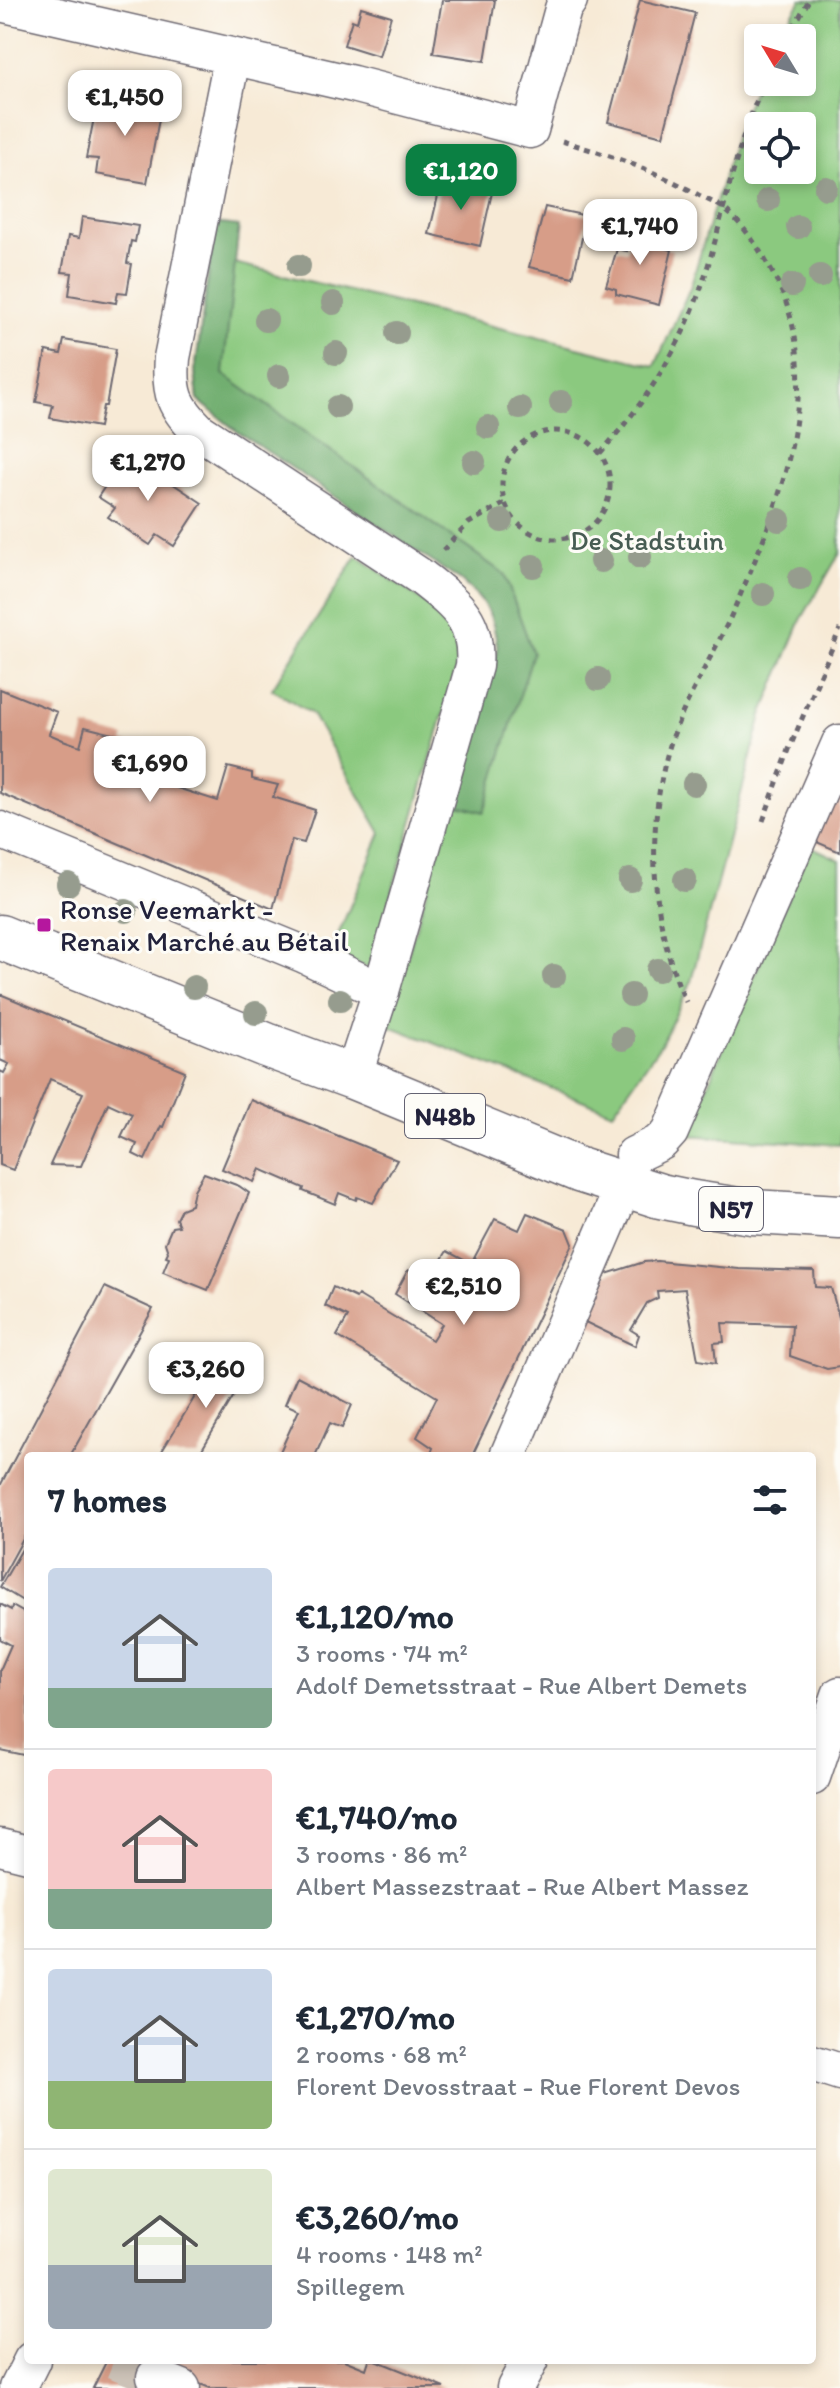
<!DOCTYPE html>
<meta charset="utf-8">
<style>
:root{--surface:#fff;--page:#f6f6f7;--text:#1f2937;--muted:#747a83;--line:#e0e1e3;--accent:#0b8043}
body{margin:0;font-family:Itim,sans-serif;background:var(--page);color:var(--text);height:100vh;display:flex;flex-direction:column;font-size:30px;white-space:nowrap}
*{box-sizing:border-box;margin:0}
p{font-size:26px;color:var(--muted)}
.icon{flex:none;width:44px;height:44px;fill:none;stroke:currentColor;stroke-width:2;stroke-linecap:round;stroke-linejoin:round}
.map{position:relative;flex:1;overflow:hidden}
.side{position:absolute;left:24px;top:1452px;width:792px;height:912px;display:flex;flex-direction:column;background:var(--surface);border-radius:8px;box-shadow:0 4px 12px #0003}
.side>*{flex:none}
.needle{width:52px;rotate:308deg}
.tools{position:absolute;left:744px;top:24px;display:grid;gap:16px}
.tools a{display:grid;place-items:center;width:72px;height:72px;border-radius:8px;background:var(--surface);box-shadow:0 4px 12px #0003;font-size:40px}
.price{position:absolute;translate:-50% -68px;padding:0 18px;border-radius:16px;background:#fff;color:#222;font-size:26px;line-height:52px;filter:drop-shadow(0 2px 4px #0008)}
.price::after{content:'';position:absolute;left:50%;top:48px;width:24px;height:18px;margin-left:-12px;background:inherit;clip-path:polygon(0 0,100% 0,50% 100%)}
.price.on{background:var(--accent);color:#fff}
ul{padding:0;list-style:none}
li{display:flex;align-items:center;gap:24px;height:200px;padding:0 24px}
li+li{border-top:2px solid var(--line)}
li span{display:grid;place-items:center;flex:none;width:224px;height:160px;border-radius:8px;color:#555}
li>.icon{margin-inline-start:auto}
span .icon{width:96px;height:96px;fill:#fffc;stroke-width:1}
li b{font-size:34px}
h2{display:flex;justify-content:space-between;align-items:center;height:96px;padding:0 24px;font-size:34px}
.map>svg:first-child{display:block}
</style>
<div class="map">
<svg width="840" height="2388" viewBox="0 0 840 2388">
<rect width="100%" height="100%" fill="#fdfcf7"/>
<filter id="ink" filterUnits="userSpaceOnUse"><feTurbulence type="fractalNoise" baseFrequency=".0125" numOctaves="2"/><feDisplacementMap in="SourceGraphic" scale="16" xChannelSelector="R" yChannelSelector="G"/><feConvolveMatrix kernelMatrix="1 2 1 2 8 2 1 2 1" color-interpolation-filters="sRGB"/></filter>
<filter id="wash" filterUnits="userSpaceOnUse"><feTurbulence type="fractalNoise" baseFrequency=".006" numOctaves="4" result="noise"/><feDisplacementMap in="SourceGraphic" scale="32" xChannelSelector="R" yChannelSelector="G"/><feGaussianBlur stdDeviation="1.8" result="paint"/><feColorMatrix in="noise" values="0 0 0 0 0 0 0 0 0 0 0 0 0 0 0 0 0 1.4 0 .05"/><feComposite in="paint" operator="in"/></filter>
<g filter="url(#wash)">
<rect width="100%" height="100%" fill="#f7ead6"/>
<!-- green -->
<g fill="#8bc97f" stroke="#56765d" stroke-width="2" fill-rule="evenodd">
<path d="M801,0H840V553L801,620L762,715L690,985L661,1044L613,1112L387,1025L498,650C493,614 488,604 461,581L234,429L198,400L195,371L210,257L655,366L690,288L740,121L758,80L802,82V38H778ZM758,126H802V170H758Z"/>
<polygon points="357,556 450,620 462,649 370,969 330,954 381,833 312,714 272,689"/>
<polygon points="810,846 840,860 840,1145 686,1135"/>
</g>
<!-- forest -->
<path fill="#70ad6e" stroke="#496854" stroke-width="2" d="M216,223L239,226L223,374L504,574L533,653L484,812L454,804L498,650C493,614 488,604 461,581L234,429L198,400L195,371Z"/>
<g id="blocks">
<!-- building -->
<g fill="#d79d88">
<polygon points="442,0 495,0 485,61 433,53"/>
<polygon points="640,0 695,13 663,136 608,122"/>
<polygon points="361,7 391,16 379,56 344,45 352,20 357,22"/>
<polygon points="111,94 162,103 147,183 96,174 98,159 86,158 96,108 108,110"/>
<polygon points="442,179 465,184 466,181 493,188 480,246 429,234"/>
<polygon points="545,207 587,216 573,277 529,267"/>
<polygon points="82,217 138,226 135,242 131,241 127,263 132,264 127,293 118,292 116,303 69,295 72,273 62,272 65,255 68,236 79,238"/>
<polygon points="633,222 653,225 649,244 672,250 659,305 616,294 616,289 606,286 617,249 627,251"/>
<polygon points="64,340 116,349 106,406 103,406 99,427 50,418 53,405 36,402 46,351 61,354"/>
<polygon points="125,456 139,464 140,462 202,503 174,546 157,535 150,545 108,517 115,508 98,497"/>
<polygon points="0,689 57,712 49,734 63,740 80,746 85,727 125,737 123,742 133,745 131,754 146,760 143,773 177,788 218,801 228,767 252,773 252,779 278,785 273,797 315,810 304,843 292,840 273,909 0,793"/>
<polygon points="840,774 840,852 812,840"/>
<polygon points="0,994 185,1071 163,1127 161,1126 145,1160 133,1154 137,1144 121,1137 132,1114 108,1103 81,1166 50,1165 83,1093 50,1079 13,1170 0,1165 0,1071 4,1073 9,1064 0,1060"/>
<polygon points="251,1100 397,1160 373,1203 357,1197 356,1200 339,1193 335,1204 303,1191 304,1188 260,1169 254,1182 222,1169"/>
<polygon points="204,1173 239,1186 249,1193 208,1290 163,1272 169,1257 166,1256 168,1252 165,1243 172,1227 179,1226 176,1219 181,1209 191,1205 194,1190"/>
<polygon points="527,1213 567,1229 573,1244 472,1456 430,1456 433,1448 417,1437 437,1397 337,1336 348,1317 325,1306 333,1287 356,1298 358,1295 432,1340 442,1324 395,1294 408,1270 427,1283 447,1251 471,1264 495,1219 519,1230"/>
<polygon points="657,1261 739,1269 814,1271 815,1287 831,1288 840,1321 840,1367 827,1369 790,1356 792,1325 722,1323 724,1342 714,1343 716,1363 698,1360 685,1289 657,1291 658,1298 647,1303 631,1330 639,1335 635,1346 585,1322 606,1274 644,1262"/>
<polygon points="105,1287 153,1309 70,1456 28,1456 28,1530 0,1581 0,1486"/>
<polygon points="220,1355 248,1372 198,1456 159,1456"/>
<polygon points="297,1376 352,1405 342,1428 330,1423 315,1456 278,1456 299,1410 285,1404"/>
<polygon points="28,1539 28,1600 26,1603 0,1587"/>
<polygon points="0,1604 11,1610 12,1606 28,1615 28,1756 0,1750 0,1670 11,1645 0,1639"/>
<polygon points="107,2360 344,2360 366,2369 369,2360 375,2360 445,2388 210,2388 159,2368 158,2388 93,2388"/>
</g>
</g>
</g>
<g filter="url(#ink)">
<use href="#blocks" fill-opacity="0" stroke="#6d6871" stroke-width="2"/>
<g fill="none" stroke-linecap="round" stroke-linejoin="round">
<!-- minor-tunnel -->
<polyline stroke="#ccc2b7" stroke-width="36" stroke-dasharray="36 18" stroke-linecap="butt" points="114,2360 155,2377"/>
<!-- minor casing -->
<g stroke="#6d6871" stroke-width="39">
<g id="minor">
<polyline points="0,3 353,84 530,130 563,9 569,0"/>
<path d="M232,58L172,358C169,394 175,407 199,431L421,577C455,604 478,619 474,666L381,991L353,1077"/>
<polyline points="0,830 303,954 381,991"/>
<polyline points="634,1155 661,1142 670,1132 840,743"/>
<polyline points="508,1456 624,1185"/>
<polyline points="812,1777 840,1695"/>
<polyline points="0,1847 28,1854"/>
<polyline points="812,2063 840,2072"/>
<polyline points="155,2377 182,2388"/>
<polyline points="18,2388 32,2360"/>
<polyline points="515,2388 530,2360"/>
</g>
</g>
<!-- major casing -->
<g stroke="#6d6871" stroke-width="47">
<polyline id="major" points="0,937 266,1045 353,1077 579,1170 660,1196 694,1203 752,1212 840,1217"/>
</g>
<!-- path -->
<g stroke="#6d6871" stroke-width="5" stroke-dasharray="6 6" stroke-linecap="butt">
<polyline points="787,38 809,0"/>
<path d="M562,141C609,155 654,170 697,194C705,199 716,203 723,208C742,223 757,245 768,265C835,375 778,510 731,616C709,664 679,708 666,759C646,838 652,928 686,1002"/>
<circle cx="556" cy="485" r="54"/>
<path d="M600,453C639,410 674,359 695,304C723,231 731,153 765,82"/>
<polyline points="443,550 469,523 505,503"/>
<polyline points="763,821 790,747 840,629"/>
</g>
<!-- minor -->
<use href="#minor" stroke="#fff" stroke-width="36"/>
<!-- major -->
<use href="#major" stroke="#fff" stroke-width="44"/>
</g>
<!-- trees -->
<g fill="#969c8e">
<circle cx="826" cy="188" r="12"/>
<circle cx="768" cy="200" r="12"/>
<circle cx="798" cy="227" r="12"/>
<circle cx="299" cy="266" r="12"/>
<circle cx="820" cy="276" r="12"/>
<circle cx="792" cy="285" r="12"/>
<circle cx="333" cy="303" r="12"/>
<circle cx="266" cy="320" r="12"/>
<circle cx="397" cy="333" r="12"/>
<circle cx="336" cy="353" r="12"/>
<circle cx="279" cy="376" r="12"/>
<circle cx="561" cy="402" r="12"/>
<circle cx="338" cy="407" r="12"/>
<circle cx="520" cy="408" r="12"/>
<circle cx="488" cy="427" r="12"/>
<circle cx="474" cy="462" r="12"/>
<circle cx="779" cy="520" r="12"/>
<circle cx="502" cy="521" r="12"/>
<circle cx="640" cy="557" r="12"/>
<circle cx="601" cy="561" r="12"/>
<circle cx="533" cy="566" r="12"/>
<circle cx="800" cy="579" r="12"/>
<circle cx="763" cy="594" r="12"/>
<circle cx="598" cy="679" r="12"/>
<circle cx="694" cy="784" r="12"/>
<circle cx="630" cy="880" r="12"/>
<circle cx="685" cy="880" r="12"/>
<circle cx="68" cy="884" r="12"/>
<circle cx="126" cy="911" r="12"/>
<circle cx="658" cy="970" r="12"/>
<circle cx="554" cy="976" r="12"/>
<circle cx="194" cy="987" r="12"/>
<circle cx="631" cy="995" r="12"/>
<circle cx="340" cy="1000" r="12"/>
<circle cx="256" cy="1013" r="12"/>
<circle cx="623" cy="1039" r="12"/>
</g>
</g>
<!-- markers -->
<rect fill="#b5179e" stroke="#fdfcf7" stroke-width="3" x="36" y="917" width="16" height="16" rx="4"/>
<g text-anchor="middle" stroke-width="6" stroke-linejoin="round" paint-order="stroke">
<!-- shield labels -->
<g fill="#fdfcf7" stroke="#646373" stroke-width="2">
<rect x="405" y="1094" width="80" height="44" rx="6"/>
<rect x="699" y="1187" width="64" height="44" rx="6"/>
</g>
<g font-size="26" font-weight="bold" fill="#22223b">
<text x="445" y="1125">N48b</text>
<text x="731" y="1218">N57</text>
</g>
<!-- park labels -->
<g font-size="28" fill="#475c53" stroke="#fdfcf7">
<text x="647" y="550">De Stadstuin</text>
</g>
<!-- poi labels -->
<g font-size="28" fill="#22223b" stroke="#fdfcf7" text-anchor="start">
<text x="60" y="919">Ronse Veemarkt -<tspan x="60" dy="32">Renaix Marché au Bétail</tspan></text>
</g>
</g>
</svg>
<div class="tools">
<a><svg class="needle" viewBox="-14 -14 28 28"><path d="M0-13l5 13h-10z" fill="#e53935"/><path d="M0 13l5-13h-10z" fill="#747a83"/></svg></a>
<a><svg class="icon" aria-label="locate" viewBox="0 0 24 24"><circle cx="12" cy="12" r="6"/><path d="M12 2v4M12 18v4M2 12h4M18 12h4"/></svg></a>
</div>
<b class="price" style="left:125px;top:138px">€1,450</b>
<b class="price on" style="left:461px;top:212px">€1,120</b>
<b class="price" style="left:640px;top:267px">€1,740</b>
<b class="price" style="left:148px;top:503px">€1,270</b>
<b class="price" style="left:150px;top:804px">€1,690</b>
<b class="price" style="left:464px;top:1327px">€2,510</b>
<b class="price" style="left:206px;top:1410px">€3,260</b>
<section class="side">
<h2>7 homes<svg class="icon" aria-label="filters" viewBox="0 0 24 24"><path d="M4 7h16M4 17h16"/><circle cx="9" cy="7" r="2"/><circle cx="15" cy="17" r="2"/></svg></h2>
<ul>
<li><span style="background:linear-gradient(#c9d6e8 75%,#7fa58c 0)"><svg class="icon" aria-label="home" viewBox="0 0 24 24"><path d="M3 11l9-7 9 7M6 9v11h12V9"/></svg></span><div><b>€1,120/mo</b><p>3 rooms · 74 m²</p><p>Adolf Demetsstraat - Rue Albert Demets</p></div></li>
<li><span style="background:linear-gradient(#f6c9c9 75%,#7fa58c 0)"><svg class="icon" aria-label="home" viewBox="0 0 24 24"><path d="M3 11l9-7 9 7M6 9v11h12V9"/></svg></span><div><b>€1,740/mo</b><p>3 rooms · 86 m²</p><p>Albert Massezstraat - Rue Albert Massez</p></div></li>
<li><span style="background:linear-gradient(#c9d6e8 70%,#8fb573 0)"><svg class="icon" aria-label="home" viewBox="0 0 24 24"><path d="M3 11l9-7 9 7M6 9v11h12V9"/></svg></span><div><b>€1,270/mo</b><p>2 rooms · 68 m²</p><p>Florent Devosstraat - Rue Florent Devos</p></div></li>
<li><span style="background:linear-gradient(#dfe7d0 60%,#9aa5b1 0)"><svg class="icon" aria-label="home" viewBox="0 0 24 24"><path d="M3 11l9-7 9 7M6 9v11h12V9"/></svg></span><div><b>€3,260/mo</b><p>4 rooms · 148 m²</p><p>Spillegem</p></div></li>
</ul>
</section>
</div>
